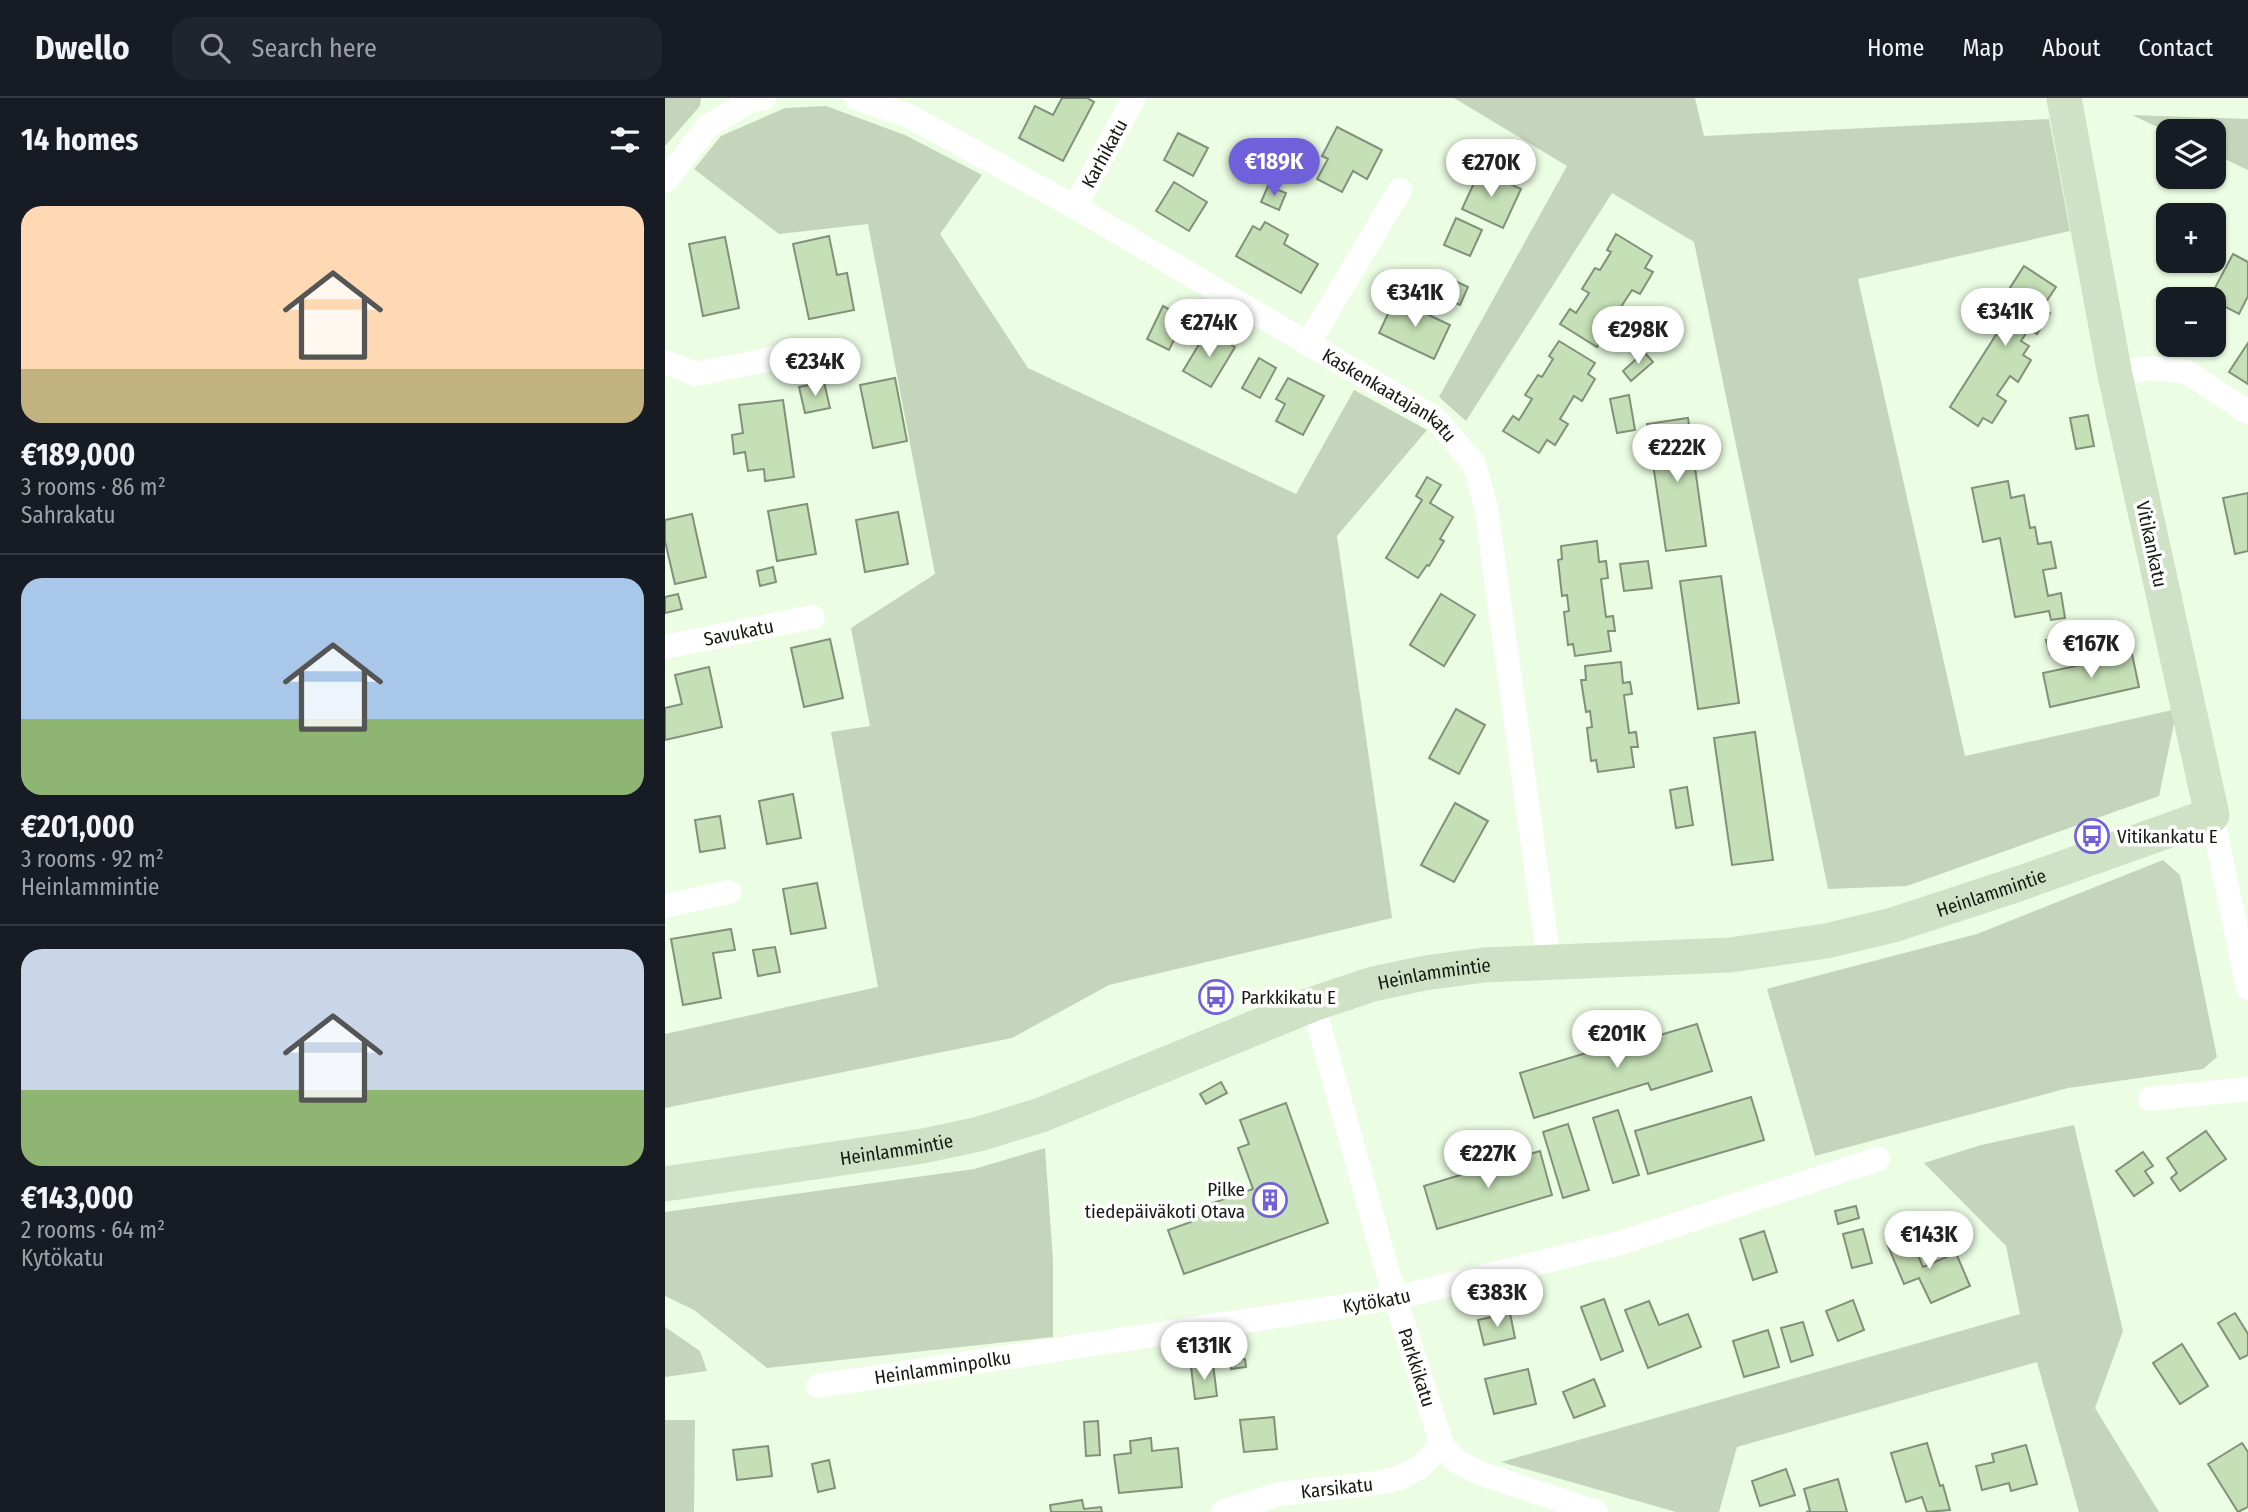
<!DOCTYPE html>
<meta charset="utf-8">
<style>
:root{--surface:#171b24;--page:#20242c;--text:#f1f3f6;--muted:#9ea1a6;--line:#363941;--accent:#7061db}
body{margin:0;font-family:"Fira Sans Condensed",sans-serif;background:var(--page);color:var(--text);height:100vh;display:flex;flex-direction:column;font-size:26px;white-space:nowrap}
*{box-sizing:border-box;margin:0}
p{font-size:23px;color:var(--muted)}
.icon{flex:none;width:38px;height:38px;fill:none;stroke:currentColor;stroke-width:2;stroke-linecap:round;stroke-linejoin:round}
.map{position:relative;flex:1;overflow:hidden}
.details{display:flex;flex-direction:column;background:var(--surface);width:665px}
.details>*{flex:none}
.tools{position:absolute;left:1491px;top:21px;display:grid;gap:14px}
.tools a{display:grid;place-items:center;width:70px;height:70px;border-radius:14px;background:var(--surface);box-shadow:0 2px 5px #0004;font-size:35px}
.price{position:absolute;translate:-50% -60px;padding:0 16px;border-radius:24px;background:#fff;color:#222;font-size:23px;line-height:46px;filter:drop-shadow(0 2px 4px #0008)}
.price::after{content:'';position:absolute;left:50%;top:42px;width:21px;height:16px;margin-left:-10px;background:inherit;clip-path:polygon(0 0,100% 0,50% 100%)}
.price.on{background:var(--accent);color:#fff}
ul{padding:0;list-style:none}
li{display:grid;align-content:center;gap:14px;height:371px;padding:0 21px}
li+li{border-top:2px solid var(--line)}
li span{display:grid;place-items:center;height:217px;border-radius:21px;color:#555}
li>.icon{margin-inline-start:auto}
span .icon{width:126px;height:126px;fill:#fffc;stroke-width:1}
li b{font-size:30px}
h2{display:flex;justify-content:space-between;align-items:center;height:84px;padding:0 21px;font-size:30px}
header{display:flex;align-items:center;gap:42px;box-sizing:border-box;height:98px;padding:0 35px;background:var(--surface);border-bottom:2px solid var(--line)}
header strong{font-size:33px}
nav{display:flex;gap:38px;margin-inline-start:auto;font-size:24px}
.search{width:490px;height:63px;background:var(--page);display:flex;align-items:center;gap:18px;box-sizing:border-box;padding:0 24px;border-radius:21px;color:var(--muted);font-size:26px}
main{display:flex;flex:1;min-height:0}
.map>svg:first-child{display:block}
</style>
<header>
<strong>Dwello</strong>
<div class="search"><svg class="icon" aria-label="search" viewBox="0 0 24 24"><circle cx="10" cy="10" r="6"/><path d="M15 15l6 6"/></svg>Search here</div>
<nav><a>Home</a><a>Map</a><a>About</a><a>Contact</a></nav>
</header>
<main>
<section class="details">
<h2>14 homes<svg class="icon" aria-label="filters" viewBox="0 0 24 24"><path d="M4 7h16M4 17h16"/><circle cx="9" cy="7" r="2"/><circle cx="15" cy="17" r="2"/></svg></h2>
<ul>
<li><span style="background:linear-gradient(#ffd9b3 75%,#c2b280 0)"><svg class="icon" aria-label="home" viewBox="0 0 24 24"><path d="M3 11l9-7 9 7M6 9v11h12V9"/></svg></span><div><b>€189,000</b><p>3 rooms · 86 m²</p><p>Sahrakatu</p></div></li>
<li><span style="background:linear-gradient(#a9c7e8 65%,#8fb573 0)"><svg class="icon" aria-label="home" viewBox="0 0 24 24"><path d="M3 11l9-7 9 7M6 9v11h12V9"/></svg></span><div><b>€201,000</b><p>3 rooms · 92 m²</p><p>Heinlammintie</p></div></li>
<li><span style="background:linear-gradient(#c9d6e8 65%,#8fb573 0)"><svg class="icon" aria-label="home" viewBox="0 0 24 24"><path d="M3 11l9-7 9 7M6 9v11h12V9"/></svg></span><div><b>€143,000</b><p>2 rooms · 64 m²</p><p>Kytökatu</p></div></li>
</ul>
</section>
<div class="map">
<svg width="1583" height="1414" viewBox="0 0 1583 1414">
<rect width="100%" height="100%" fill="#ebfde3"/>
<!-- green -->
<g fill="#c4d5bb">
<polygon points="0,0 36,0 35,8 0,48"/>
<polygon points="789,0 1030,0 1039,38 1384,21 1405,133 1193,181 1300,658 1512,611 1494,698 1242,788 1163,791 1029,144 947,95 801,323 774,299 902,68"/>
<polygon points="161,8 240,37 317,77 275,136 363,270 631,396 689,292 762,332 672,438 727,820 444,887 347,940 0,1010 0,936 213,889 166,634 205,628 186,530 270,476 203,126 114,136 29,71 56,38 120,10"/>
<polygon points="1467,17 1583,21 1583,72 1549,56 1549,33 1503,34"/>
<polygon points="1498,762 1515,777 1552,959 1538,971 1403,990 1150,1058 1102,891 1312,836"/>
<polygon points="1409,1027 1458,1233 1430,1310 1494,1414 1414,1414 1372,1264 1072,1349 1054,1414 1011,1414 836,1364 1355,1216 1341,1148 1259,1065 1316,1047"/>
<polygon points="380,1050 388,1162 388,1239 102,1270 29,1212 0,1198 0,1114 309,1071"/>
<polygon points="0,1229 35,1253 42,1273 0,1279"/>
<polygon points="0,1322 30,1322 29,1414 0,1414"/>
</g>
<!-- building -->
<g fill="#c5e0b6" stroke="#82917a" stroke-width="2">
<polygon points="397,0 422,0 429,4 398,63 354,40 370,8 388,17"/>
<polygon points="672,29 717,52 702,81 688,73 677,94 652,81 663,61 657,58"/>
<polygon points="513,35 543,50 528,78 499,62"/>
<polygon points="815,72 856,91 838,130 797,111"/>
<polygon points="509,84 542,104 524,133 491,113"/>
<polygon points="603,88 621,95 614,112 596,104"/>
<polygon points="791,120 817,132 805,158 779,147"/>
<polygon points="600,124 623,137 619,146 653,166 636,195 571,158 588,128 595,132"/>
<polygon points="951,136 987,158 980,170 988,174 975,196 967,192 952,215 960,219 947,240 940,235 932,249 895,226 905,211 911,215 924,195 917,191 930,170 935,172 946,154 942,152"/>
<polygon points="164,138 172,177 182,175 189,212 144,221 128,146"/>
<polygon points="60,139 74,210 38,218 24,146"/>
<polygon points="1568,156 1583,164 1583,198 1574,216 1549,203 1549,201 1544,201"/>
<polygon points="1359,168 1391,189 1377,210 1385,215 1372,236 1364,231 1356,243 1364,248 1358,257 1366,262 1353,284 1345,278 1332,297 1341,303 1327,325 1318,320 1313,328 1285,309 1334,232 1323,224"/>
<polygon points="769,173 803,189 795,207 761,191"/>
<polygon points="730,201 785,227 769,261 714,235"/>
<polygon points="498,208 520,220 504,252 482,241"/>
<polygon points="542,233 570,249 546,289 518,273"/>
<polygon points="894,243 930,265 923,276 930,281 917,303 909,298 895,321 903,326 890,347 882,342 874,355 838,333 848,318 854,322 867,301 860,297 873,277 877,279 888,261 884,258"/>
<polygon points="1583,245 1583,286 1564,274"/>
<polygon points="979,254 988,264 966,283 958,273"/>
<polygon points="594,260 611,270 595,300 577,290"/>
<polygon points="230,280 242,343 208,350 195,287"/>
<polygon points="623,280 659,298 638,337 611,323 620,306 611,301"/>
<polygon points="159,284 165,310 140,315 134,289"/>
<polygon points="964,297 970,332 952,335 945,301"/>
<polygon points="118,302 129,379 100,383 99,371 83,373 80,354 69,356 67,337 78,335 74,307"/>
<polygon points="1423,317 1429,348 1411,351 1405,320"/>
<polygon points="1023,320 1041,448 1001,453 982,326"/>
<polygon points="762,379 776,387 765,405 788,419 775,441 779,443 764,468 762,467 753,480 721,460 757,402 751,398"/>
<polygon points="1343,383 1346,400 1359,397 1365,430 1370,429 1373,446 1386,444 1391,470 1378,472 1383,498 1396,495 1400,520 1386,522 1384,513 1350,519 1335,440 1318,444 1307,390"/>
<polygon points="1583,395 1583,453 1570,456 1558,400"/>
<polygon points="142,406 151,456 112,463 103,413"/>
<polygon points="233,414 243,466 200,474 191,422"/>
<polygon points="27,416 41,479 10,486 0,443 0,422"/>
<polygon points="932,443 934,464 941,463 943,480 936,481 941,519 948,518 950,533 943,533 946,553 910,558 908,546 903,547 899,514 904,513 902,497 897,498 893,462 897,461 896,448"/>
<polygon points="983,463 987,490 959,493 955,466"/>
<polygon points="108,469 111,484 95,488 92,473"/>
<polygon points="1056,478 1074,605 1033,611 1015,483"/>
<polygon points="13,496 17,511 0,515 0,499"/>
<polygon points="776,496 810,517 779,568 745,547"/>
<polygon points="1449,528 1452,542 1428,547 1425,533"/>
<polygon points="1406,537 1409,551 1385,556 1381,542"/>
<polygon points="165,541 178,600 139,609 126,550"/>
<polygon points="1467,556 1474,589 1385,609 1378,575"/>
<polygon points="956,564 958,585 965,584 967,596 959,597 964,635 971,634 973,649 966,649 969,669 933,674 931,662 926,663 922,630 927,629 925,613 921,614 916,582 921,582 920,568"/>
<polygon points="44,569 57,629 0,642 0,610 17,606 10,577"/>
<polygon points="791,611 820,627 794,676 764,660"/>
<polygon points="1090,634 1108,762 1067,767 1049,640"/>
<polygon points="1022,689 1028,727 1011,730 1005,692"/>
<polygon points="128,696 136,740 102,746 94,703"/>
<polygon points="790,705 823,723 789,784 756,767"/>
<polygon points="55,718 60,750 35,754 30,722"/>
<polygon points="152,785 161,830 126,836 118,791"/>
<polygon points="66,831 70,852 48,855 56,900 18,907 6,841"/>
<polygon points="110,849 115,874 93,878 88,852"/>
<polygon points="1032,926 1047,973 986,992 983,985 869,1020 855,975 974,939 975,943"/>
<polygon points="556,984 562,995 541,1006 535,996"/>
<polygon points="1086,999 1099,1042 983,1076 970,1033"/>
<polygon points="621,1005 663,1125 519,1176 503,1132 526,1124 522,1114 588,1091 573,1050 584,1046 575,1022"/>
<polygon points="953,1012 974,1077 948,1085 928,1020"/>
<polygon points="903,1026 924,1092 898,1100 878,1034"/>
<polygon points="1541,1033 1561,1061 1515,1093 1506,1080 1512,1075 1502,1060"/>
<polygon points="875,1053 887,1097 772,1131 759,1088"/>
<polygon points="1478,1054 1488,1068 1480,1073 1488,1085 1469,1098 1451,1073"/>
<polygon points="1191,1108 1194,1120 1173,1126 1170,1113"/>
<polygon points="1198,1131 1207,1165 1187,1170 1178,1136"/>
<polygon points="1099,1133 1112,1174 1088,1182 1075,1141"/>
<polygon points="1245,1139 1258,1169 1291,1155 1305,1188 1266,1205 1254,1180 1239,1186 1223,1148"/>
<polygon points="939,1201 958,1253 936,1262 916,1209"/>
<polygon points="1188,1202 1199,1232 1173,1243 1161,1213"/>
<polygon points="984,1203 994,1227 1023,1216 1036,1249 983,1270 960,1212"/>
<polygon points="845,1215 850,1240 819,1247 813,1222"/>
<polygon points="1570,1215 1583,1236 1583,1257 1575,1261 1553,1225"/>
<polygon points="1138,1224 1148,1257 1126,1264 1116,1230"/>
<polygon points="1103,1232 1114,1269 1079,1279 1068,1243"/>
<polygon points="1517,1246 1543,1288 1515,1306 1488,1265"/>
<polygon points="580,1261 581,1269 566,1271 566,1262"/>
<polygon points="548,1266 552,1298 530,1301 526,1269"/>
<polygon points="863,1271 871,1306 829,1316 820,1281"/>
<polygon points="929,1281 940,1308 909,1320 898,1294"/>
<polygon points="609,1319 612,1351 579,1354 575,1322"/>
<polygon points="433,1323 435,1357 421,1358 419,1324"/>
<polygon points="486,1340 487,1353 513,1350 517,1389 454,1395 449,1357 466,1355 465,1343"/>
<polygon points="1262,1345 1275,1388 1278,1387 1285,1412 1262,1414 1257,1399 1241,1404 1226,1355"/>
<polygon points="1577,1345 1583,1354 1583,1409 1573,1414 1543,1366"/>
<polygon points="1361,1347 1372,1386 1346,1393 1344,1385 1317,1392 1311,1368 1329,1364 1327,1356"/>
<polygon points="103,1348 107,1378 72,1382 68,1352"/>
<polygon points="164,1362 170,1390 153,1394 147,1366"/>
<polygon points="1121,1371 1130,1397 1095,1408 1087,1383"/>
<polygon points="1173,1381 1182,1414 1141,1414 1145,1413 1139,1391"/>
<polygon points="417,1402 419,1411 436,1409 437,1414 386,1414 385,1407"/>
</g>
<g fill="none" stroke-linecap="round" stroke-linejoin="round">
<!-- street -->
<g stroke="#fff" stroke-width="24">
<path id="s1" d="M191,0L244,18L410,109L770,320L809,366L821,409L884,863"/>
<polyline points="0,83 43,28 86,3 99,0"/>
<path id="s2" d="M410,109L469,0"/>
<polyline points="643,246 735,92"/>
<polyline points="0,264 31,276 136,255"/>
<polyline points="1450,277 1483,270 1522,274 1583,314"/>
<path id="s3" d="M0,549L148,519"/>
<polyline points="1547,717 1583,890"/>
<polyline points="0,808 64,794"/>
<path id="s4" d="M648,906L730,1200L777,1347L791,1363L814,1375L931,1414"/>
<polyline points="1485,1001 1583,991"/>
<path id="s5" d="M153,1288L730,1200L955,1145L1213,1061"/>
<path id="s6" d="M558,1414L614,1396L712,1385L734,1380L755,1369L777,1347"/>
</g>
<!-- secondary -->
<path stroke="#d0e2c5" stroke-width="35" id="s7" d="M0,1086L258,1048L314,1036L376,1017L648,906L708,886L760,875L819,867L1065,857L1161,843L1228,827L1353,786L1547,717L1450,277L1399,0"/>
</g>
<!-- icons -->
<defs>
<g id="bus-ring" transform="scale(1.75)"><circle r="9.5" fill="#fff" stroke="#7061db" stroke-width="1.5"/><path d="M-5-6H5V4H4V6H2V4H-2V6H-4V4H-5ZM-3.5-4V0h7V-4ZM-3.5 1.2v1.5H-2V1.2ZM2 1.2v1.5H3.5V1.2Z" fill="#7061db"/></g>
<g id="building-ring" transform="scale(1.75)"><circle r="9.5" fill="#fff" stroke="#7061db" stroke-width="1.5"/><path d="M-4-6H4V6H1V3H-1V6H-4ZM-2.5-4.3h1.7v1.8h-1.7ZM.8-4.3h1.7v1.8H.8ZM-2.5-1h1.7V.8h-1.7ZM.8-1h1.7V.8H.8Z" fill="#7061db"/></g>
</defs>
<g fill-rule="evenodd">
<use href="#bus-ring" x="1427" y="738"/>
<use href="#bus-ring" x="551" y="899"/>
<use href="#building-ring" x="605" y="1102"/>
</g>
<g text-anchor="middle" stroke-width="7" stroke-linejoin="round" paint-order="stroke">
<!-- street labels -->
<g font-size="19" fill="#151b12" stroke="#fff">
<text dy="7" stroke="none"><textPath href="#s2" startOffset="61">Karhikatu</textPath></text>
<text dy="7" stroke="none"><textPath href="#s1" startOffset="612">Kaskenkaatajankatu</textPath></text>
<text transform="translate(1487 446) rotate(78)" y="7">Vitikankatu</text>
<text dy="7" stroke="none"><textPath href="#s3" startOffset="75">Savukatu</textPath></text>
<text dy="7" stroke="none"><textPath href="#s7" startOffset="1368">Heinlammintie</textPath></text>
<text dy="7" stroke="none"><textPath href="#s7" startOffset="802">Heinlammintie</textPath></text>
<text dy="7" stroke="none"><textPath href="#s7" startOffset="234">Heinlammintie</textPath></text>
<text dy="7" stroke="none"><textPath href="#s5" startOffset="565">Kytökatu</textPath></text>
<text dy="7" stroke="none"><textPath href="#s5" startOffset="126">Heinlamminpolku</textPath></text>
<text dy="7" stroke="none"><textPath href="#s4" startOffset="378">Parkkikatu</textPath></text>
<text dy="7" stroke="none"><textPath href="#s6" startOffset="117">Karsikatu</textPath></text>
</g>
<!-- poi labels -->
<g font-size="19" fill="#151b12" stroke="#fff" text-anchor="start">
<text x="1452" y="745">Vitikankatu E</text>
<text x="576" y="906">Parkkikatu E</text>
<text x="580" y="1098" text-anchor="end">Pilke<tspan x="580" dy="22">tiedepäiväkoti Otava</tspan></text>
</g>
</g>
</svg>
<div class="tools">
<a><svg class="icon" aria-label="layers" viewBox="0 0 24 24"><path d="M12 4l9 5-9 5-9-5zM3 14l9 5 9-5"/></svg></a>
<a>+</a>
<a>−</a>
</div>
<b class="price on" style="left:609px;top:100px">€189K</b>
<b class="price" style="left:826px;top:101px">€270K</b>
<b class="price" style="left:750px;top:231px">€341K</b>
<b class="price" style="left:1340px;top:250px">€341K</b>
<b class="price" style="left:544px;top:261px">€274K</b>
<b class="price" style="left:973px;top:268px">€298K</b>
<b class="price" style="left:150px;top:300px">€234K</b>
<b class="price" style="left:1012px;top:386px">€222K</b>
<b class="price" style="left:1426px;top:582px">€167K</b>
<b class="price" style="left:952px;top:972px">€201K</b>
<b class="price" style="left:823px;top:1092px">€227K</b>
<b class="price" style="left:1264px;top:1173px">€143K</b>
<b class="price" style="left:832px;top:1231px">€383K</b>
<b class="price" style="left:539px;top:1284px">€131K</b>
</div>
</main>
